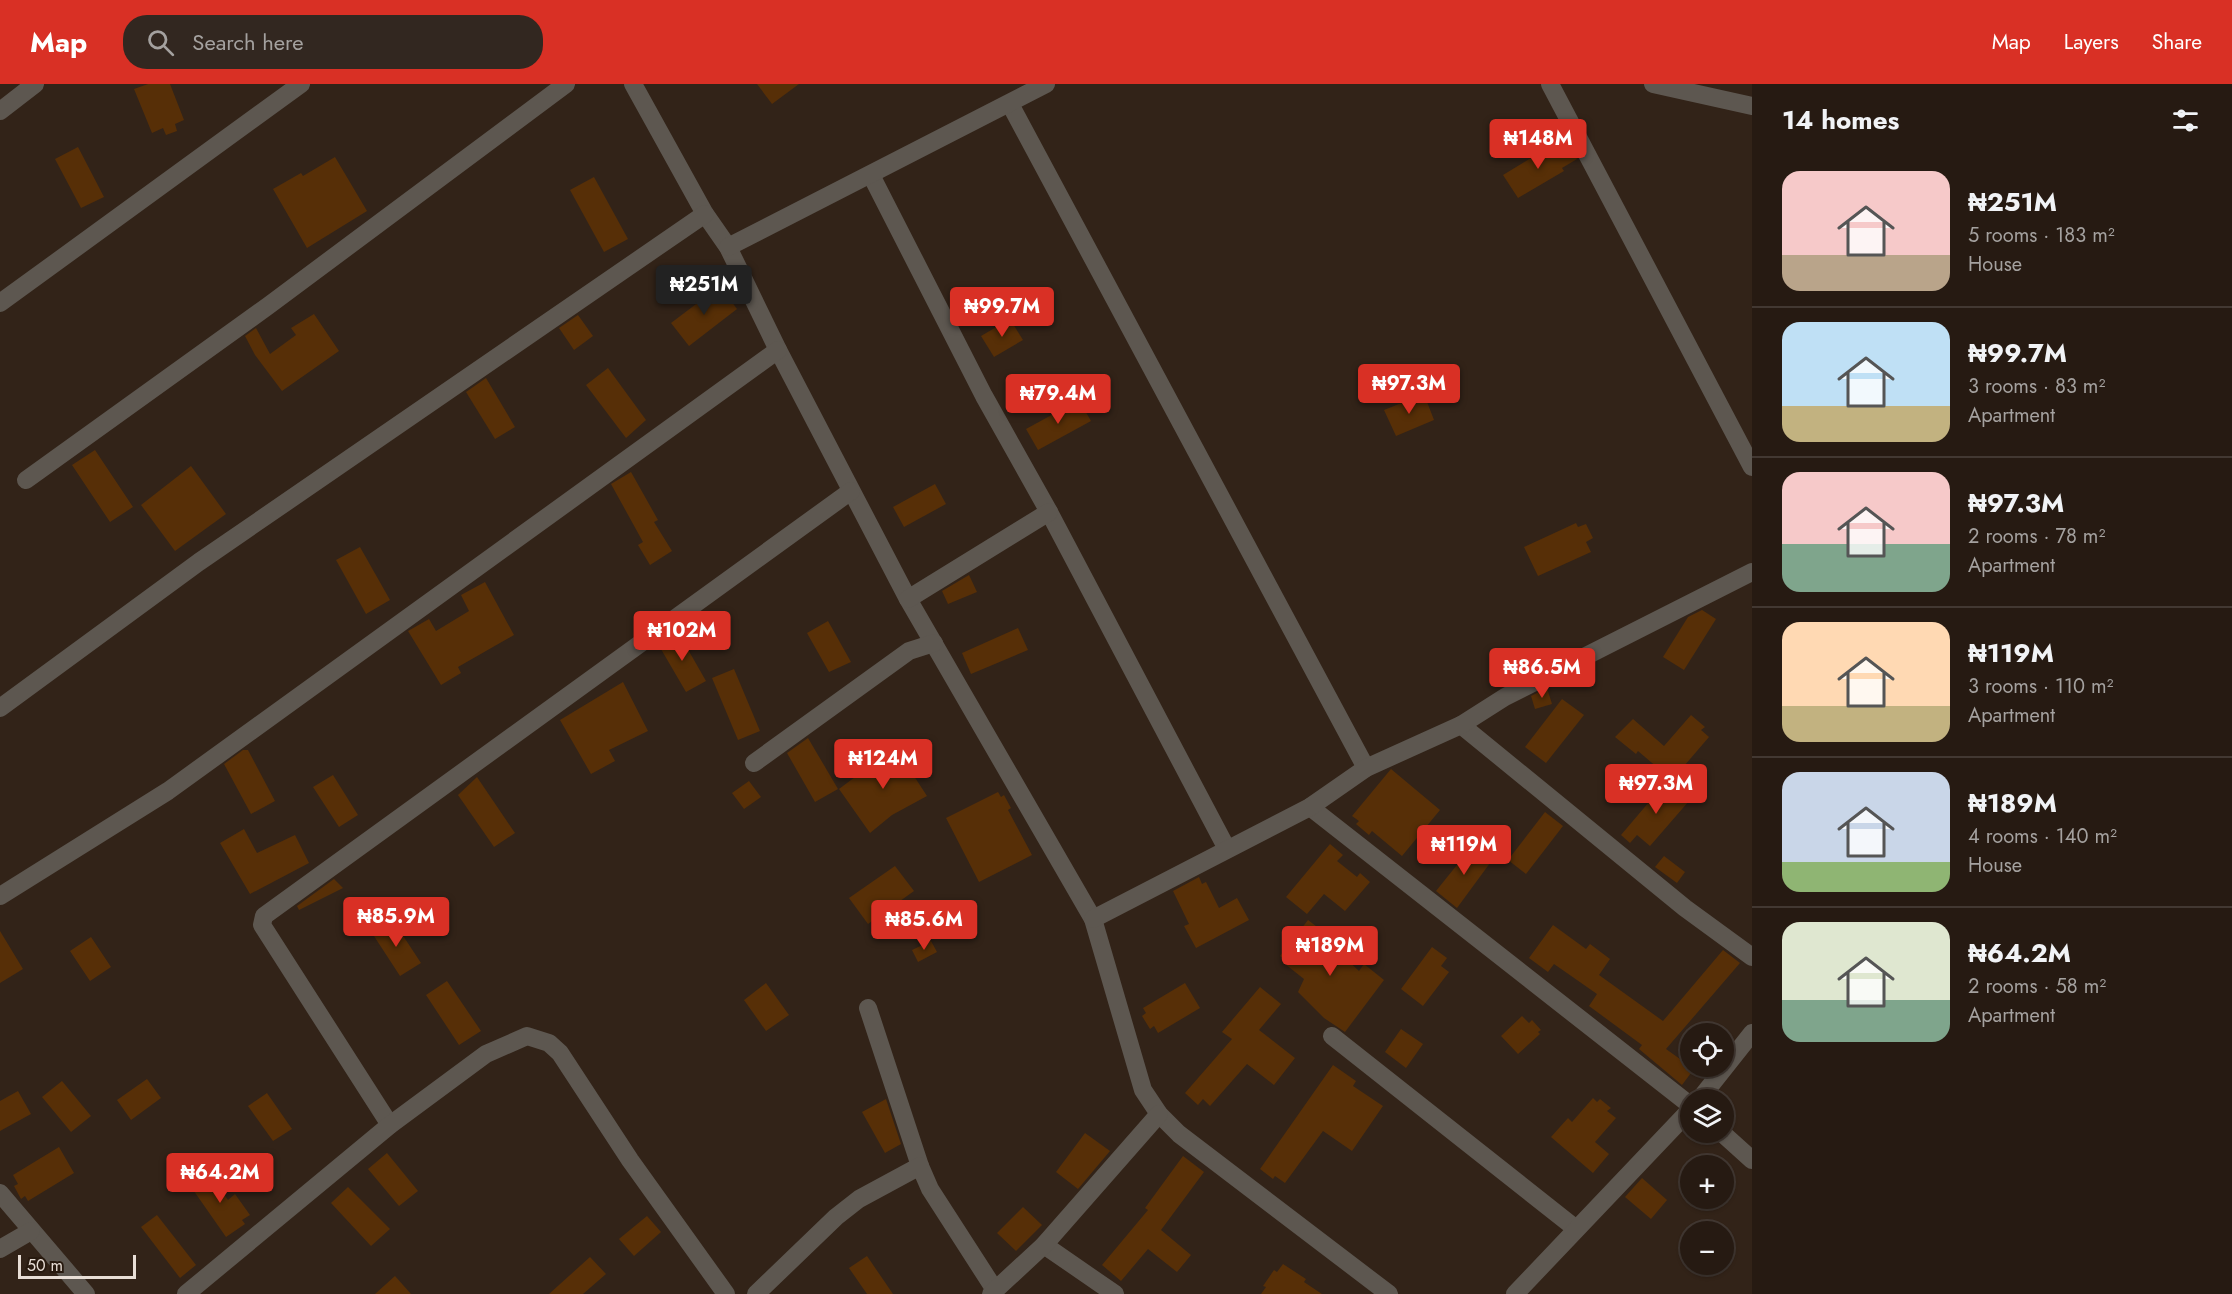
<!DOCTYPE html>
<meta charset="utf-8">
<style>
:root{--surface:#261a12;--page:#322720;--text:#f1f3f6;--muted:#a4a19f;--line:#423832;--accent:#d93025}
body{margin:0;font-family:Jost,sans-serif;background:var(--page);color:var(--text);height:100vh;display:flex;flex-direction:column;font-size:22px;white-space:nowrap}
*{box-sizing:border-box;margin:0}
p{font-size:20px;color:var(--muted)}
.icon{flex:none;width:33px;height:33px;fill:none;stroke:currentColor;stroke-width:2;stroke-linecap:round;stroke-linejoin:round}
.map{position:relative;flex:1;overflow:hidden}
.details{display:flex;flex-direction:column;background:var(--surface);width:480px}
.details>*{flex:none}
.fabs{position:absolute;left:1680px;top:939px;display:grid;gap:12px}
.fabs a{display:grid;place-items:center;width:54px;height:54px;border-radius:50%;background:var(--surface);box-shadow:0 2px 4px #0004,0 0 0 2px var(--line);font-size:30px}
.scale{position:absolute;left:18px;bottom:15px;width:118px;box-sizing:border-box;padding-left:6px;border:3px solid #e8ded6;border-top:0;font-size:16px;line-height:21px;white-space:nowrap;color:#e8ded6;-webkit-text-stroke:4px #281a0f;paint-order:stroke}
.price{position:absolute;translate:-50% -51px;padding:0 14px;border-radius:6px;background:var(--accent);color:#fff;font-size:20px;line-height:39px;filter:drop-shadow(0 2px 3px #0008)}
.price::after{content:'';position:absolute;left:50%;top:36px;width:18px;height:14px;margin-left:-9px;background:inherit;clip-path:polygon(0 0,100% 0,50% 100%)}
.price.on{background:#222;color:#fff}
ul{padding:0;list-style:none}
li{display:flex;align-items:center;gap:18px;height:150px;padding:0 30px}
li+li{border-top:2px solid var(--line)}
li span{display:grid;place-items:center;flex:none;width:168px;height:120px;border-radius:18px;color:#555}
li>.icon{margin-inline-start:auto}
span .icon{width:72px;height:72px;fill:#fffc;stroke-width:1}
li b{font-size:26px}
h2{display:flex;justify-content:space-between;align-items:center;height:72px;padding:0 30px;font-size:26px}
header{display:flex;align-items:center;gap:36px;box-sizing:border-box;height:84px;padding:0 30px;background:var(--accent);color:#fff}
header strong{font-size:28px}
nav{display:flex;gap:33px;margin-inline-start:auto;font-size:21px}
.search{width:420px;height:54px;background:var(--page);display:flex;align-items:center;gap:15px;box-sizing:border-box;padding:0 21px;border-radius:24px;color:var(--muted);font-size:22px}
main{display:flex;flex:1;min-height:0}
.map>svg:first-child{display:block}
</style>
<header>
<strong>Map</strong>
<div class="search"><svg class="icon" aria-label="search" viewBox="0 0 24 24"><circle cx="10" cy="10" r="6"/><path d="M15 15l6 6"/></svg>Search here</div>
<nav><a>Map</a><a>Layers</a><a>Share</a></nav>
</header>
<main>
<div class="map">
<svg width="1752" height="1210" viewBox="0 0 1752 1210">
<rect width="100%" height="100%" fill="#322318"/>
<!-- building -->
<g fill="#572f07">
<polygon points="148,0 170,0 184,36 175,40 177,47 166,51 163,44 152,49 134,5"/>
<polygon points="757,0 799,0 772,20"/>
<polygon points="1552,61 1559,72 1571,65 1577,75 1562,84 1564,87 1518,114 1503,91"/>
<polygon points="78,63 104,113 81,124 55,75"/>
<polygon points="335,73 367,127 307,164 273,105 301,89 303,92"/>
<polygon points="594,93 628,155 604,168 570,106"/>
<polygon points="720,202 737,225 689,262 671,239"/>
<polygon points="314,230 339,267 282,307 255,271 245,252 256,244 270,270 296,251 291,244"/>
<polygon points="578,231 593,252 574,266 559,244"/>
<polygon points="1010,235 1023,256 994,273 981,252"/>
<polygon points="608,284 646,336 626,354 586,301"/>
<polygon points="486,294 515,343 495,355 466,308"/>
<polygon points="1424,310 1434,336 1396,352 1384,326"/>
<polygon points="1079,316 1091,337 1038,366 1026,345"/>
<polygon points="95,366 133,423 110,438 72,381"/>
<polygon points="191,382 226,430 175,467 141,421"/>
<polygon points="631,388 658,436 654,438 672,467 650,481 638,461 643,458 611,400"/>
<polygon points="935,400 946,420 904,443 893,423"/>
<polygon points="1576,439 1578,443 1586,440 1593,454 1586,458 1591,468 1538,492 1524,463"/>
<polygon points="360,463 390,516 366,530 336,476"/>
<polygon points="969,491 977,508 948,520 942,507"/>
<polygon points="485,498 514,551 458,583 461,589 441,601 408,547 429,535 436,547 469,527 461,511"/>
<polygon points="1702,526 1716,535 1684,586 1663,573 1688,533"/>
<polygon points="828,537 851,578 829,588 807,549"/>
<polygon points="1018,544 1028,566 971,590 962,569"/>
<polygon points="678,548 706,597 686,608 658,560"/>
<polygon points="734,585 760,647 738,656 712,594"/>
<polygon points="623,598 648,647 609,666 615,677 591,690 560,636"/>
<polygon points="1547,604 1552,620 1535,625 1531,612"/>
<polygon points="1562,615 1584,631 1546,679 1525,663"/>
<polygon points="1691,631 1705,643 1701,646 1709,653 1672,696 1638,667 1636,670 1615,653 1633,635 1664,662"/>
<polygon points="808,654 838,705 815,718 787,669"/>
<polygon points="895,663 927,712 892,731 870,749 839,705"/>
<polygon points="243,666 248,666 275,717 251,730 224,680"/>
<polygon points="1391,685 1440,726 1402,772 1372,747 1369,751 1356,740 1359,737 1352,732"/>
<polygon points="333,691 358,731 339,743 313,703"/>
<polygon points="477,693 515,749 494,763 458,711"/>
<polygon points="749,697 761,713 744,725 732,709"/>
<polygon points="1666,698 1689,717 1650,762 1637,751 1630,759 1621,751"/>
<polygon points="998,708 1001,713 1004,711 1011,724 1008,726 1032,771 979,798 946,734"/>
<polygon points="1545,728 1563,742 1526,790 1508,776"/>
<polygon points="244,745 257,769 295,751 309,779 250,810 220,759"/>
<polygon points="1330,760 1343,771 1337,777 1357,793 1360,789 1370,798 1345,827 1324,810 1307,830 1286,813"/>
<polygon points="1473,761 1493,775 1457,824 1436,807"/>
<polygon points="1664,772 1685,788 1677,799 1655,783"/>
<polygon points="895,782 914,807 868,840 849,814"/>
<polygon points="1199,793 1202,800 1206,798 1219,824 1237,814 1249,836 1196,864 1184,842 1189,840 1173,807"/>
<polygon points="334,795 343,804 299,826 297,822"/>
<polygon points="392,835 421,879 400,892 372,849"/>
<polygon points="1308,836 1329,852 1326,856 1359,887 1364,880 1384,896 1345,948 1324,934 1298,908 1304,895 1285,880 1287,877 1280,872"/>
<polygon points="1553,841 1586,865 1590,860 1610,875 1599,891 1663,937 1723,866 1740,879 1666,965 1694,985 1682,1001 1639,965 1642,961 1589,922 1597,910 1554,880 1548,888 1529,874"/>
<polygon points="0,847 23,885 0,899"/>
<polygon points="91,853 111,883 90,897 70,867"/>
<polygon points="931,857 937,868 918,878 912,866"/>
<polygon points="1432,863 1447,874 1441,882 1449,888 1423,922 1401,905"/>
<polygon points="447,897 481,947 459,961 426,911"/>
<polygon points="766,899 789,931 766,947 744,916"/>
<polygon points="1185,899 1200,924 1158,949 1154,942 1150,945 1142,932 1146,929 1143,924"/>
<polygon points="1260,903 1281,920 1259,946 1295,974 1274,1001 1247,980 1210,1022 1203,1015 1198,1021 1185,1009 1232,955 1222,948"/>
<polygon points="1522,932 1529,939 1532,936 1541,946 1538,948 1540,950 1518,970 1501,952"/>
<polygon points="1401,945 1423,960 1406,984 1385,968"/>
<polygon points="1333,981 1356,997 1353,1002 1383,1022 1352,1067 1323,1047 1285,1099 1275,1092 1273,1095 1260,1085"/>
<polygon points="147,995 161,1014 131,1036 117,1016"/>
<polygon points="62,997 91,1032 71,1048 42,1013"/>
<polygon points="18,1007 31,1030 0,1047 0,1017"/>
<polygon points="267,1009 292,1045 273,1057 248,1022"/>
<polygon points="1593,1014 1597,1018 1600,1015 1611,1024 1607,1027 1616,1034 1595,1058 1609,1070 1593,1089 1551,1053 1568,1034 1572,1038"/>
<polygon points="886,1015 901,1060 885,1069 862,1028"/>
<polygon points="1085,1049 1110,1067 1078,1105 1056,1088"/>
<polygon points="59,1063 74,1089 28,1117 25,1112 21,1115 14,1102 18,1100 13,1091"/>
<polygon points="387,1069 418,1107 399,1122 368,1085"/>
<polygon points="1183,1072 1204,1088 1161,1146 1191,1171 1177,1188 1148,1165 1121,1197 1102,1181 1148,1126 1145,1124"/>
<polygon points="208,1087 228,1116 235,1110 250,1131 242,1136 245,1140 226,1153 189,1100"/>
<polygon points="1642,1094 1667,1116 1651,1135 1625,1113"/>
<polygon points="348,1103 390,1145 371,1162 331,1119"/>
<polygon points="1023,1123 1042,1141 1016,1167 997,1149"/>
<polygon points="157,1131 196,1181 180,1194 141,1143"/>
<polygon points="647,1132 661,1148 634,1172 619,1155"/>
<polygon points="867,1172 893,1210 867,1210 849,1184"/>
<polygon points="590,1173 606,1190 583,1210 549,1210"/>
<polygon points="1283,1180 1306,1195 1304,1198 1322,1210 1261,1210 1266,1203 1263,1202 1274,1186 1277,1188"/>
<polygon points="395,1192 411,1210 375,1210"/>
</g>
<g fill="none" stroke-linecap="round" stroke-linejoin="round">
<!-- minor -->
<g stroke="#5d5750" stroke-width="18">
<polyline points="633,0 705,130 728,163 778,266 908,515 1093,835 1143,1006 1159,1030 1179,1050 1389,1210"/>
<polyline points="1550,0 1752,383"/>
<polyline points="1653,0 1752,22"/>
<polyline points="1010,20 1366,684"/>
<polyline points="0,27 35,0"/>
<polyline points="871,91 984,312 1049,428 1227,765"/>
<polyline points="728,163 1046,0"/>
<polyline points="0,219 301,0"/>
<polyline points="26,396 268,222 566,0"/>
<polyline points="908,515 1049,428"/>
<polyline points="0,624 199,478 705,130"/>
<polyline points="1461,641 1685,824 1752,873"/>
<polyline points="754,679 909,567 934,559"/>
<polyline points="1310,723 1690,1021"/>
<polyline points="0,812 168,707 778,266"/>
<polyline points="1093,835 1310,723 1366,684 1461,641 1505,613 1752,488"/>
<polyline points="868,924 920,1082"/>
<polyline points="1332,952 1575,1144"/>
<polyline points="1699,1016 1752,949"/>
<polyline points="390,1041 262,841 264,832 851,407"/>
<polyline points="1721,1048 1752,1076"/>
<polyline points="0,1109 86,1210"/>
<polyline points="1044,1161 1115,1210"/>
<polyline points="0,1165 31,1147"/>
<polyline points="186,1210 390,1041 486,970 527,952 549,959 560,969 630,1076 726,1210"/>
<polyline points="756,1210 836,1133 859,1115 920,1082 930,1105 995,1206"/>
<polyline points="991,1210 1044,1161 1159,1030"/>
<polyline points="1515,1210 1690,1026"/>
</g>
</g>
</svg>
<div class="fabs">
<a><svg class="icon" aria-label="locate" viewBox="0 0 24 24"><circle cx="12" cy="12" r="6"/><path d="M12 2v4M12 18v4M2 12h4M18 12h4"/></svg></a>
<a><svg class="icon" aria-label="layers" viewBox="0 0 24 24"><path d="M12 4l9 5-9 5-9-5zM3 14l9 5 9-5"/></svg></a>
<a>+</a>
<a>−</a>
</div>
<div class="scale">50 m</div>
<b class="price" style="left:1538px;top:86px">₦148M</b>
<b class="price on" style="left:704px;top:232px">₦251M</b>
<b class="price" style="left:1002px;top:254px">₦99.7M</b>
<b class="price" style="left:1409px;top:331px">₦97.3M</b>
<b class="price" style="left:1058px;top:341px">₦79.4M</b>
<b class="price" style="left:682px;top:578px">₦102M</b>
<b class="price" style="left:1542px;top:615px">₦86.5M</b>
<b class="price" style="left:883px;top:706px">₦124M</b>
<b class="price" style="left:1656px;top:731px">₦97.3M</b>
<b class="price" style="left:1464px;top:792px">₦119M</b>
<b class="price" style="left:396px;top:864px">₦85.9M</b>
<b class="price" style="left:924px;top:867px">₦85.6M</b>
<b class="price" style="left:1330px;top:893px">₦189M</b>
<b class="price" style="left:220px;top:1120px">₦64.2M</b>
</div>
<section class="details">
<h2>14 homes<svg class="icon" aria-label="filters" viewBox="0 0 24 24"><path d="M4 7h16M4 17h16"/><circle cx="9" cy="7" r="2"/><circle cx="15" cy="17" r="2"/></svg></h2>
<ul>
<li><span style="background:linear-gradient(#f6c9c9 70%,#b9a48a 0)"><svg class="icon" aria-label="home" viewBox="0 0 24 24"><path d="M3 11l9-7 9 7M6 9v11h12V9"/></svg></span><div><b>₦251M</b><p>5 rooms · 183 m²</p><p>House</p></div></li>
<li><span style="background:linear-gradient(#bfe0f5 70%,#c2b280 0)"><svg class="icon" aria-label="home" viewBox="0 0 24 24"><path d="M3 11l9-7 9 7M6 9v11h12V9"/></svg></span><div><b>₦99.7M</b><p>3 rooms · 83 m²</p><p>Apartment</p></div></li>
<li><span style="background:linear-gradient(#f6c9c9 60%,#7fa58c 0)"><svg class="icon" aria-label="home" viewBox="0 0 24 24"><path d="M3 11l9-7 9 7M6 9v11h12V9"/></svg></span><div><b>₦97.3M</b><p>2 rooms · 78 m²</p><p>Apartment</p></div></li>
<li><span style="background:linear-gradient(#ffd9b3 70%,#c2b280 0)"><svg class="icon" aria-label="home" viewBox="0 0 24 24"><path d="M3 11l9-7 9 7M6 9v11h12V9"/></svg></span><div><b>₦119M</b><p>3 rooms · 110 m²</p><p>Apartment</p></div></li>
<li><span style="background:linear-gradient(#c9d6e8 75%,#8fb573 0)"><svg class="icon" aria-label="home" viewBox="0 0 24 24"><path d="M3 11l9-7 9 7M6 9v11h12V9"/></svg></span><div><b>₦189M</b><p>4 rooms · 140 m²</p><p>House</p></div></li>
<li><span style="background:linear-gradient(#dfe7d0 65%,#7fa58c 0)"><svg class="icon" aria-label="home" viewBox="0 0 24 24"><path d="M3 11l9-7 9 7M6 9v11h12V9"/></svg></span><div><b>₦64.2M</b><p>2 rooms · 58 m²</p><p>Apartment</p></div></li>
</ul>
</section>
</main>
